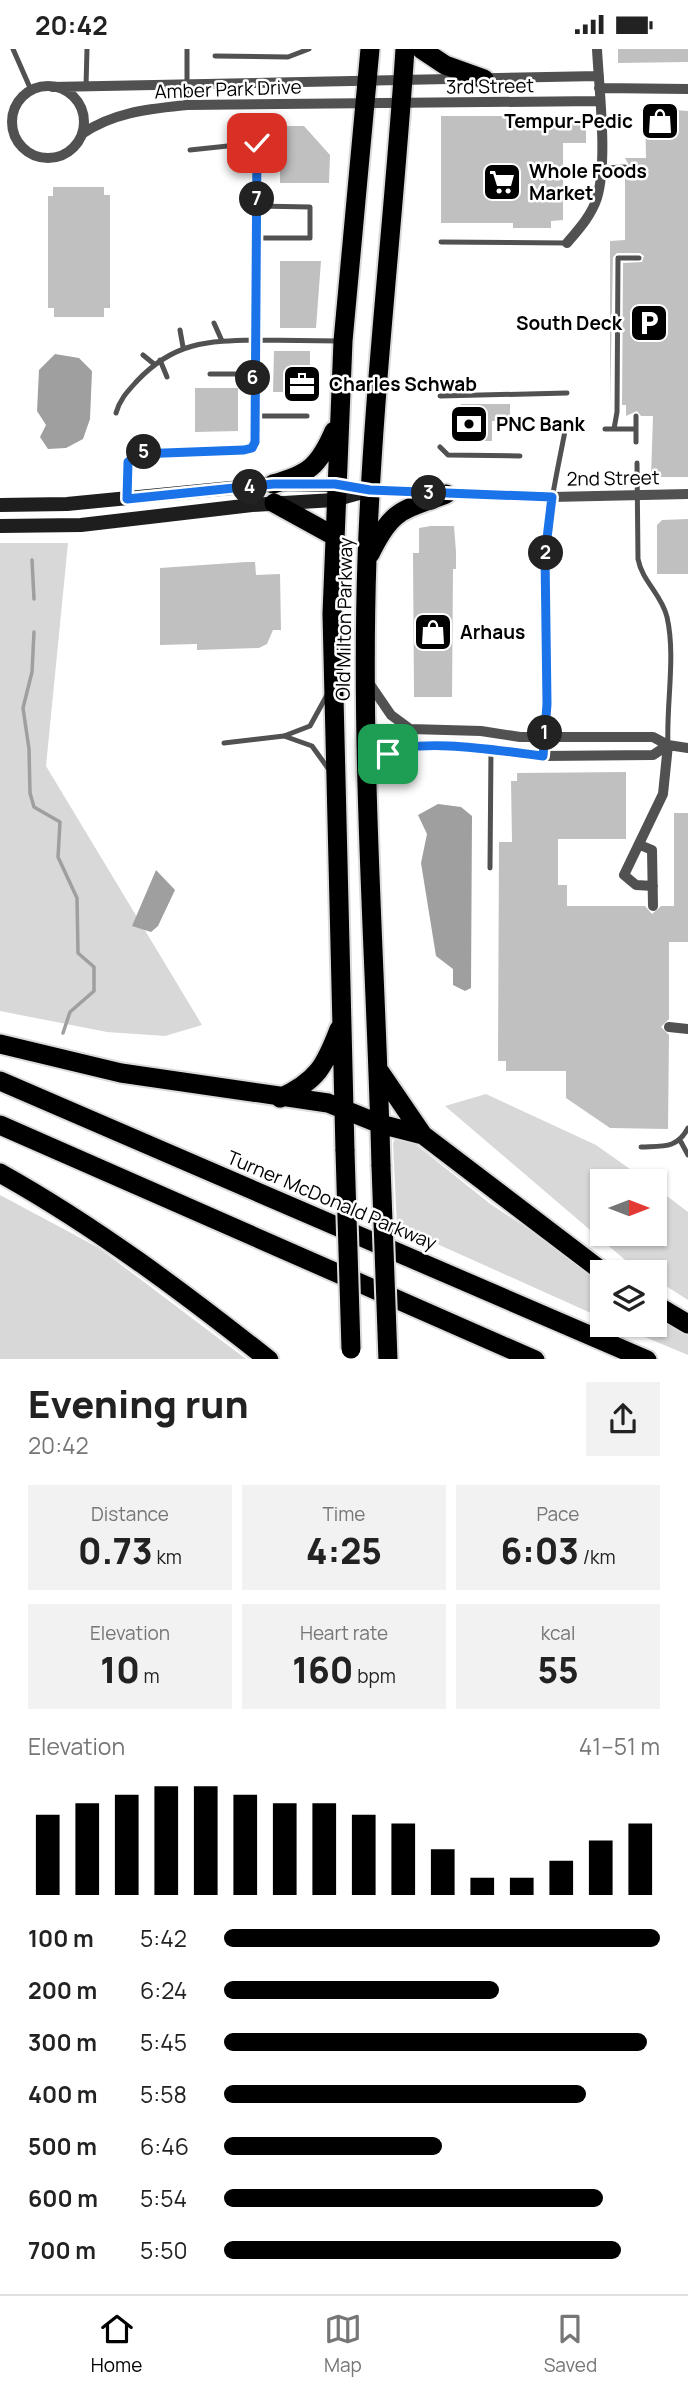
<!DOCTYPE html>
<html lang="en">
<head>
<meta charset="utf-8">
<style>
  body { margin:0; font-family:Manrope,sans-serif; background:#f2f2f2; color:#222; height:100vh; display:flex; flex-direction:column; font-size:26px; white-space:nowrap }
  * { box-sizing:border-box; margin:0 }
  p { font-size:23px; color:#767676 }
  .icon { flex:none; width:38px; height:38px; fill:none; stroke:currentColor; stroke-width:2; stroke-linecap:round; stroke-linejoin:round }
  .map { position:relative; height:1310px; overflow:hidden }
  .panel { display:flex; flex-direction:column; background:#fff; flex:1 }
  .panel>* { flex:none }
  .needle { width:46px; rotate:90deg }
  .buttons { position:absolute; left:590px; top:1120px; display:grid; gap:14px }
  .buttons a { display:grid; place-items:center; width:77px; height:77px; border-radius:0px; background:#fff; box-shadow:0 2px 5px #0004; font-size:35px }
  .pin { position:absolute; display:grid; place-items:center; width:60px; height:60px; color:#fff; margin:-30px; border-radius:14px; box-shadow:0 4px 10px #0006 }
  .km { position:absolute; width:35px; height:35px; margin:-18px; border-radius:50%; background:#222; color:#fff; font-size:19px; line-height:35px; text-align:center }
  .round { display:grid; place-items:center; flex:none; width:74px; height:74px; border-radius:0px; background:#f2f2f2 }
  .head { display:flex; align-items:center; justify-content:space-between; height:119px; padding:0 28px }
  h1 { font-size:38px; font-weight:800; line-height:52px }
  .figures { display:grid; grid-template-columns:repeat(3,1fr); gap:10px; height:119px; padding:7px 28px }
  .figures div { display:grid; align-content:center; border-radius:0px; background:#f2f2f2; text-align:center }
  .figures b { font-size:35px; font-weight:800 }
  .figures small { font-size:19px; font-weight:400 }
  .figures p { font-size:19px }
  .chart { height:196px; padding:14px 28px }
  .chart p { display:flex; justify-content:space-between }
  .chart svg { width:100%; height:126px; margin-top:7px; stroke:#000; stroke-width:6 }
  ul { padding:0 28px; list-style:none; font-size:23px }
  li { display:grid; grid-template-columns:112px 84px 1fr; align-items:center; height:52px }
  li i { height:18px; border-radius:9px; background:#000 }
  .status { display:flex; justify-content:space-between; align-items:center; height:49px; padding:0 35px; background:#fff; direction:ltr }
  .status svg { height:19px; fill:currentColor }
  .menu { display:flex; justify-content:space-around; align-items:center; height:98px; border-top:2px solid #e0e0e0; background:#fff; font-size:19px; color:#767676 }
  .menu a { display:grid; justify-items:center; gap:4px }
  .menu .active { color:#000 }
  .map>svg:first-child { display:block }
</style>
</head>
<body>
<div class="status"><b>20:42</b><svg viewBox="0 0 49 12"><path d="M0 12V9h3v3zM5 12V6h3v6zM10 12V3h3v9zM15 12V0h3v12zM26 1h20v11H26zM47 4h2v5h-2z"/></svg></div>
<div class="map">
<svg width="688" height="1311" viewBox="0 0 688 1311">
  <rect width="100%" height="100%" fill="#fff"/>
  <path fill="#d8d8d8" d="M 0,494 L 68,494 L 46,717 L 202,976 L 165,987 L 107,983 L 0,962 Z
    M 486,1045 L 596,1096 L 647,1132 L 602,1132 L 602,1185 L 654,1185 L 655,1138 L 688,1163 L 688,1251 L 655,1230 L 654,1223 L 643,1223 L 631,1216 L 445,1057 Z
    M 397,1087 L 414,1094 L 489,1154 L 602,1229 L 602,1269 L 397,1177 L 393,1094 Z
    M 0,1146 L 99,1199 L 246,1310 L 0,1310 Z
    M 655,1262 L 688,1281 L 688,1306 L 616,1276 L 654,1276 Z"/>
  <path fill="#9f9f9f" d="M 55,305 L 79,309 L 92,322 L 90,370 L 83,390 L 66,399 L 48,400 L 40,388 L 46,376 L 37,362 L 39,321 Z
    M 438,755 L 461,758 L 472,767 L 471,939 L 465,942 L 453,936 L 453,920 L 436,907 L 421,814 L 427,785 L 418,766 Z
    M 156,821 L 175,841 L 158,877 L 151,883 L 132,877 Z"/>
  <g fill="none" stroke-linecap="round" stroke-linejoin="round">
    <path stroke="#9f9f9f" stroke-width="3.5" d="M 32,511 L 34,550
      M 34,583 L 32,623 L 23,659 L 29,700 L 30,744 L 34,758 L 60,773 L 58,808 L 77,849 L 78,904 L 94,918 L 94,942 L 70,963 L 63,984"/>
  </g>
  <path fill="#c0c0c0" d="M 618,0 L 688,0 L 688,13 L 618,14 Z
    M 645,59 L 688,62 L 688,428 L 651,428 L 653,367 L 641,367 L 637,362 L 626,367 L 626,356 L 622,356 L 623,214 L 642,213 L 644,207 L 640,204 L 617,204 L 613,208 L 610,356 L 610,192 L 625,191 L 625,123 L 630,118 L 625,109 L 646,109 Z
    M 441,67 L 561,67 L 561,74 L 586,74 L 586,94 L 563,94 L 563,171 L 551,172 L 551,179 L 513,179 L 513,174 L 441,174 Z
    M 280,77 L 304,77 L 330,106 L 329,134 L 280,134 Z
    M 53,138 L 104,138 L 104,146 L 110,146 L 110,259 L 104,259 L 104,268 L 54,268 L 54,259 L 48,259 L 48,147 L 53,147 Z
    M 280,212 L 321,212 L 316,279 L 280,279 Z
    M 274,302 L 310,302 L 310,343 L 273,343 Z
    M 195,339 L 238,339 L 238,382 L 195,383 Z
    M 461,355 L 510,355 L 510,372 L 492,372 L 492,392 L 461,392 Z
    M 688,470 L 688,525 L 657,525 L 657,476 L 662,471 Z
    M 431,477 L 454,477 L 456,503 L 456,520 L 453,520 L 452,648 L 414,648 L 413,504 L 419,504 L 419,479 Z
    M 246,513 L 255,513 L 256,526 L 280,525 L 281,581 L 273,581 L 267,595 L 259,599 L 197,601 L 197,595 L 160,596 L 160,519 Z
    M 626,723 L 626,790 L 558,790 L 558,836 L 567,836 L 567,857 L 645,857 L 652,865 L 661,857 L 674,857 L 674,764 L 688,764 L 688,893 L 669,893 L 669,970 L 661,978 L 669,986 L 668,1080 L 610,1079 L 566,1049 L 566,1022 L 506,1022 L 506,1012 L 498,1012 L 499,793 L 512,793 L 511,732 L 517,732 L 517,724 Z"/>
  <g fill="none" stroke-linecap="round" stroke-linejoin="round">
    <defs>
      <path id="highway" d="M 421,0 L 445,16 L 484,30
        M 273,435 C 309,425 319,417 334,382
        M 274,454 L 334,487
        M 370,505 C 392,460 401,462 446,445
        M 0,995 L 121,1024 L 328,1054 L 380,1075 L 423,1086
        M 380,1023 L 423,1086 L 603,1223
        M 0,1032 L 647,1311
        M 280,1049 C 317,1032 325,1017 339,980
        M 0,1076 L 535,1311
        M 345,1102 L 332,565 L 343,292 L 370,0
        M 381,1117 C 376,915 360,713 367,510 C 373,340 394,170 405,0
        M 0,1124 C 95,1177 183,1243 269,1311
        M 654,1255 L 688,1275"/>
    </defs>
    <use href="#highway" stroke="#dbdbdb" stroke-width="23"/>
    <path stroke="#515151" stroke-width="5" d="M 13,0 L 31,41
      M 187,0 L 187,56
      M 215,7 L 288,8 L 309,0
      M 86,37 L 87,0
      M 601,119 L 625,118
      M 257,157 L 310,158 L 310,189 L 257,189
      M 441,193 L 567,194
      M 214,274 L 222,292
      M 180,281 L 183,298
      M 143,306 L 154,315
      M 160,311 L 167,328
      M 210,325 L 253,325
      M 440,347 L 567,344
      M 116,364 C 120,350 127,343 137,332 C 174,293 206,292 258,291 L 257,94 L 190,101
      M 254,367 L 307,367
      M 636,367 L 636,393
      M 605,380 L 636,380
      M 614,380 L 617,363 L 618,209 L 639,209
      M 440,398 L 448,406 L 520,407
      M 637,414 L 638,510 C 642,532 662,546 667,568 C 676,607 666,656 668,696
      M 127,448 L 128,413 L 138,405 L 252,399 L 255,393 L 254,302 L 258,291 L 339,292
      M 284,687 L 312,697 L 330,722
      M 224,694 L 284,687 L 310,677 L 327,646
      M 543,707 C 550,641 543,575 546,509 C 547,466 557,424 565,382
      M 490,819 L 491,701
      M 681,1093 L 688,1106
      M 641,1098 C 663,1097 677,1100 688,1079"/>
    <path stroke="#515151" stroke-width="10" d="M12 73a36 36 0 1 1 72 0a36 36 0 1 1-72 0Z
      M 52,38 L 599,27
      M 599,39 L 688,40
      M 82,85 C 113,63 150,60 187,56 L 599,52
      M 567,194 C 579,180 591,167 597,149 C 608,112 599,40 597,0
      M 370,441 L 552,448 L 688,445
      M 367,631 L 391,666 L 410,680 L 481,682 L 520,688 L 653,688 L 668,696 L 688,699
      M 368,727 L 381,710 L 392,702 L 408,698 L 463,698 L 543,707 L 653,706 L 668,696
      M 640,796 L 652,801 L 653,857
      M 653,837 L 636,836 L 624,826 L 663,745 L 668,696
      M 669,978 L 688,980"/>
    <path stroke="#1e1e1e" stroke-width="14" d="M 0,456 L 67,455 L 273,435 L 344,436
      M 0,477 L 81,476 L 252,456 L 334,451 L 370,441"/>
    <use href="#highway" stroke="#000" stroke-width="19"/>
    <defs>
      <path id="highway-bridge" d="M 345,1102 L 351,1300
        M 381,1117 L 388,1311"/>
    </defs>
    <use href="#highway-bridge" stroke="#dbdbdb" stroke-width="23" stroke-linecap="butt"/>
    <use href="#highway-bridge" stroke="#000" stroke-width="19"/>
  </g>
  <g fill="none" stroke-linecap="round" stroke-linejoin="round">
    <defs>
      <path id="route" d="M 257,94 L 255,393 L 252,399 L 244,401 L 138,405 L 128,413 L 127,450 L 273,435 L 335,435 L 370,441 L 552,448 L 545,506 L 547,655 L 543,707 C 508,703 416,687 388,705"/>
    </defs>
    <use href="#route" stroke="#fff" stroke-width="14"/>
    <use href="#route" stroke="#1a73e8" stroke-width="9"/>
  </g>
  <defs>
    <symbol id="shop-square" viewBox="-11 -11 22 22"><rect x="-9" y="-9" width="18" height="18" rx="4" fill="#000" stroke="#fff"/><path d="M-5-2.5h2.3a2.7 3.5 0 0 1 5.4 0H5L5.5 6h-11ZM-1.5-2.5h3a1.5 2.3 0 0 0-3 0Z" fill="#fff"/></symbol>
    <symbol id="supermarket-square" viewBox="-11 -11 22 22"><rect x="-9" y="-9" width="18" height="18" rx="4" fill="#000" stroke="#fff"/><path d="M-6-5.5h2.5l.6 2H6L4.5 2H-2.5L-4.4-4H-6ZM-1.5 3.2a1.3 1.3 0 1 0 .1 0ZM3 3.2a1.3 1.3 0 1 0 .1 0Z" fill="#fff"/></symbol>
    <symbol id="parking-square" viewBox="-11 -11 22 22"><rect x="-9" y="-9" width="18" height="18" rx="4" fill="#000" stroke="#fff"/><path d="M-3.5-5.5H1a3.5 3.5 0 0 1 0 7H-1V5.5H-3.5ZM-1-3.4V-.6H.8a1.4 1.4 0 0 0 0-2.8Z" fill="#fff"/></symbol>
    <symbol id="office-square" viewBox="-11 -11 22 22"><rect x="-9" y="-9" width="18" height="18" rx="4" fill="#000" stroke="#fff"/><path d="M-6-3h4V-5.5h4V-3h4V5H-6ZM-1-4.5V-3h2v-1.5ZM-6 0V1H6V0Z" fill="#fff"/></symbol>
    <symbol id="bank-square" viewBox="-11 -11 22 22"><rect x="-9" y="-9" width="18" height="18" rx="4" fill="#000" stroke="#fff"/><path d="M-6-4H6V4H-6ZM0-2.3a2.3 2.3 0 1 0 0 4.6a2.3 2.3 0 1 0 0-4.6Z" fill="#fff"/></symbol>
  </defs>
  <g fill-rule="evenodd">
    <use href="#shop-square" x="638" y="50" width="44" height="44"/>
    <use href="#supermarket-square" x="480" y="111" width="44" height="44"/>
    <use href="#parking-square" x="627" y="252" width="44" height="44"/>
    <use href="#office-square" x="280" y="313" width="44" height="44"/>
    <use href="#bank-square" x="447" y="353" width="44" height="44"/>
    <use href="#shop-square" x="411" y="561" width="44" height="44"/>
  </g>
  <g text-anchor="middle" stroke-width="5" stroke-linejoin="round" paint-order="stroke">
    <g font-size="19" fill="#000" stroke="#fff">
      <text transform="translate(490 37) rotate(-1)" y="7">3rd Street</text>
      <text transform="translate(228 40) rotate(-2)" y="7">Amber Park Drive</text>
      <text transform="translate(613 429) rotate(-1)" y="7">2nd Street</text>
      <text transform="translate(344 570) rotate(-89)" y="7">Old Milton Parkway</text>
      <text transform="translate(332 1151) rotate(23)" y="7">Turner McDonald Parkway</text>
    </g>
    <g font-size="19" font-weight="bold" fill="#000" stroke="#fff" text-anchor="start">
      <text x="633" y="79" text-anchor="end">Tempur-Pedic</text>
      <text x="529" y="129">Whole Foods<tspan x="529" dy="22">Market</tspan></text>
      <text x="622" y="281" text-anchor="end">South Deck</text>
      <text x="329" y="342">Charles Schwab</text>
      <text x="496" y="382">PNC Bank</text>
      <text x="460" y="590">Arhaus</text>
    </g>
  </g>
</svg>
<div class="buttons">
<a><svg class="needle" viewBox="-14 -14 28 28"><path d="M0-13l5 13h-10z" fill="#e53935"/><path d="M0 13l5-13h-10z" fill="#767676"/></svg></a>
<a><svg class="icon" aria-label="layers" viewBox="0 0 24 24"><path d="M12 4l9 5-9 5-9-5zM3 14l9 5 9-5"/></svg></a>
</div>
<div class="pin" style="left:388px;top:705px;background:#1e9e55"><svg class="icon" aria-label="arrive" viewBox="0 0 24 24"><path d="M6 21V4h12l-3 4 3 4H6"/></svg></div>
<div class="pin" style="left:257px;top:94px;background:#d93025"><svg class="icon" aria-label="check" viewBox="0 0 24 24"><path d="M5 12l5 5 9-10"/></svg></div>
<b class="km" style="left:545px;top:684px">1</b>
<b class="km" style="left:546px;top:504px">2</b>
<b class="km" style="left:429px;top:444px">3</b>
<b class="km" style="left:250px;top:438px">4</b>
<b class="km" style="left:144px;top:403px">5</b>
<b class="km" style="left:253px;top:329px">6</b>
<b class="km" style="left:257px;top:150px">7</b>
</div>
<section class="panel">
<div class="head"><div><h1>Evening run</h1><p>20:42</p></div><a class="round"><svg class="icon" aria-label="share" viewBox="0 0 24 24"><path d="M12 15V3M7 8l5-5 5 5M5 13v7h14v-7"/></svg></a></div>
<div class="figures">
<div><p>Distance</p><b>0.73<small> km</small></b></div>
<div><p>Time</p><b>4:25</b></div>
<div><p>Pace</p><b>6:03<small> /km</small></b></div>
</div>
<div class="figures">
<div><p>Elevation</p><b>10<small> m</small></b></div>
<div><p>Heart rate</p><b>160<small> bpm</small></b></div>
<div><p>kcal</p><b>55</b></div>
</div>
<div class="chart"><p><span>Elevation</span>41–51 m</p>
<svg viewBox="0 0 160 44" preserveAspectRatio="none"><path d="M5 44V16M15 44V12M25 44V9M35 44V6M45 44V6M55 44V9M65 44V12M75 44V12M85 44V16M95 44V19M105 44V28M115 44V38M125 44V38M135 44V32M145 44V25M155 44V19"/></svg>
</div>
<ul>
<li><b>100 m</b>5:42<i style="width:100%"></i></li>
<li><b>200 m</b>6:24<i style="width:63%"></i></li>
<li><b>300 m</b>5:45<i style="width:97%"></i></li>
<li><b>400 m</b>5:58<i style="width:83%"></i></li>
<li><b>500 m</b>6:46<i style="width:50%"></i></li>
<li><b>600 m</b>5:54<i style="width:87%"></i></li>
<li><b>700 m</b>5:50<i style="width:91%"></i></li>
</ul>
</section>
<nav class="menu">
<a class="active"><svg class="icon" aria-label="home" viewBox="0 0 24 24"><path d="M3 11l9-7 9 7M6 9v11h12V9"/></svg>Home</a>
<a><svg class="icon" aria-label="map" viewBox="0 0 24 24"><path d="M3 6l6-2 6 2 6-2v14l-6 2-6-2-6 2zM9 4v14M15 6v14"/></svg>Map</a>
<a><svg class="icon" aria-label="saved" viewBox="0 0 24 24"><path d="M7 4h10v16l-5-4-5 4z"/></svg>Saved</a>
</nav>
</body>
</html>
